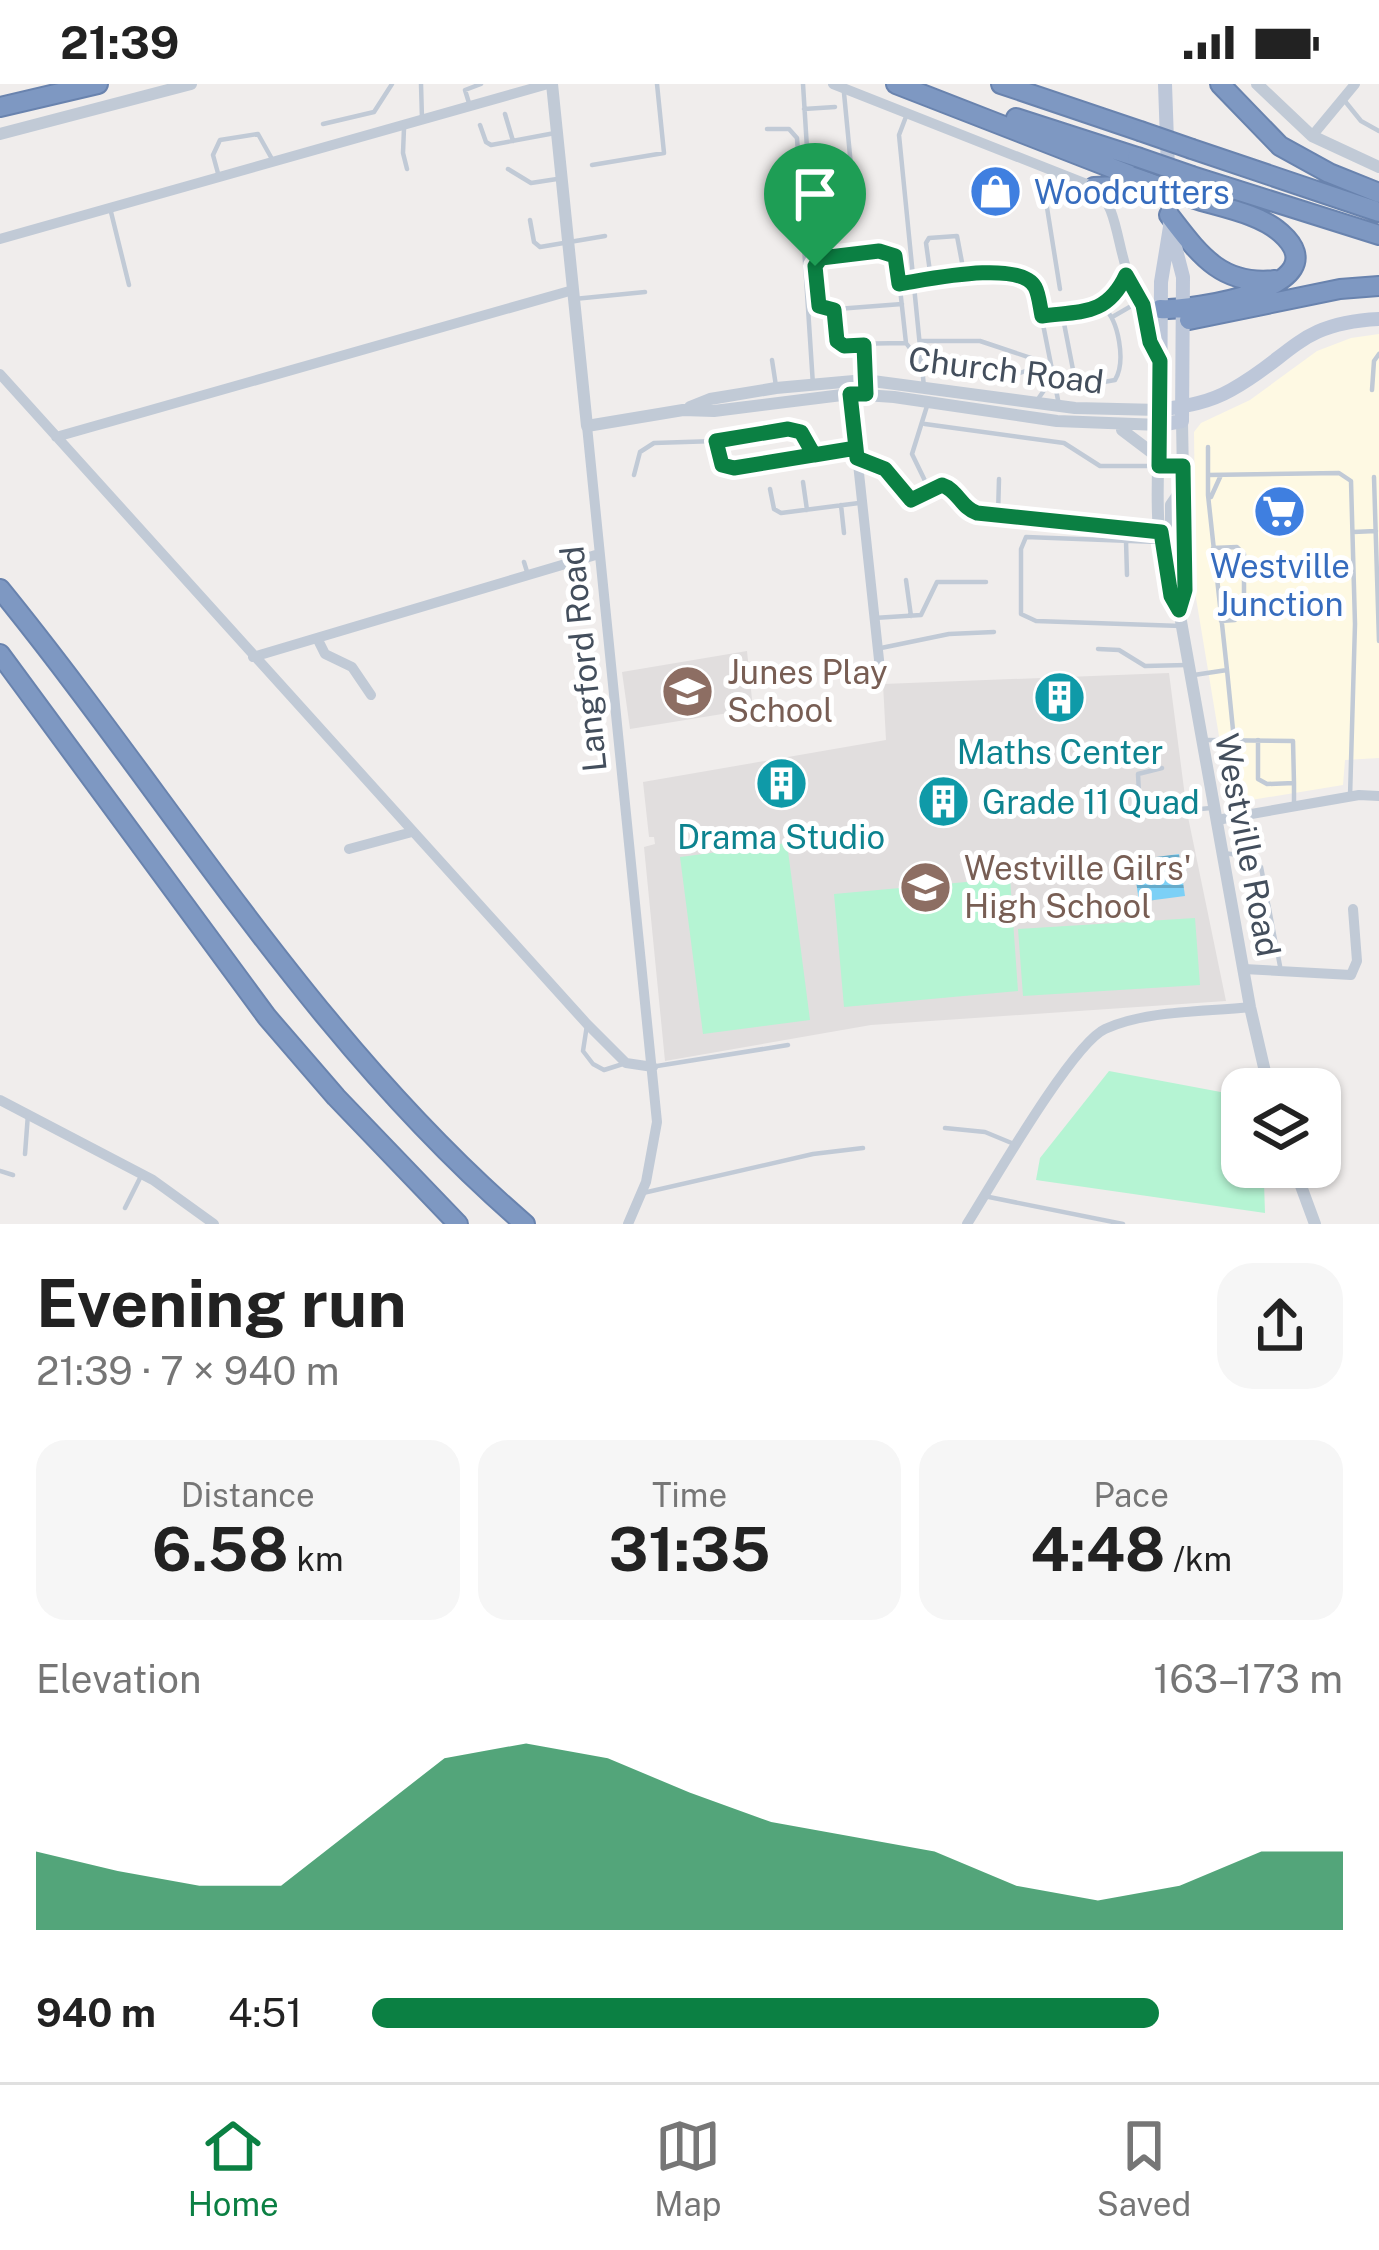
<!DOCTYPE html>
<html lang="en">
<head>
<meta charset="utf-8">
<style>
  body { margin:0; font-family:"Public Sans",sans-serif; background:#f6f6f6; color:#222; height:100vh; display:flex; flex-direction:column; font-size:45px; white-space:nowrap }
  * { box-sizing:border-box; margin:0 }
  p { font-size:39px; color:#767676 }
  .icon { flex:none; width:66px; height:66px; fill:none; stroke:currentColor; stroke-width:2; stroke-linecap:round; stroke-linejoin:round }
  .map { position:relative; height:1140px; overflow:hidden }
  .details { display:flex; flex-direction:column; background:#fff; flex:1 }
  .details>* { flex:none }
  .tools { position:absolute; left:1221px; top:984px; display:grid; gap:24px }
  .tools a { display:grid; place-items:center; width:120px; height:120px; border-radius:24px; background:#fff; box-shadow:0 3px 9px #0004; font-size:60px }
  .pin { position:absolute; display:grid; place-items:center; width:102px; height:102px; color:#fff; margin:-123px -51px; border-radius:50% 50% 50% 0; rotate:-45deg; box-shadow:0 0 12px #0007 }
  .pin .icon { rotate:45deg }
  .round { display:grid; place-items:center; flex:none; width:126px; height:126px; border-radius:36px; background:#f6f6f6 }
  .summary { display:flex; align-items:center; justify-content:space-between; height:204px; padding:0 36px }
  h1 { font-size:66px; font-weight:700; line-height:90px }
  .figures { display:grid; grid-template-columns:repeat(3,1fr); gap:18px; height:204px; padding:12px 36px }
  .figures div { display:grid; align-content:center; border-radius:30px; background:#f6f6f6; text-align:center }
  .figures b { font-size:60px; font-weight:700 }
  .figures small { font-size:33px; font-weight:400 }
  .figures p { font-size:33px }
  .chart { height:336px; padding:24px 36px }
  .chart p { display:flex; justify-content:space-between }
  .chart svg { width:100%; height:216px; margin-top:12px; fill:#0b8043; opacity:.7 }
  ul { padding:0 36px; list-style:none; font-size:39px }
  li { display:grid; grid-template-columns:192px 144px 1fr; align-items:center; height:90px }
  li i { height:30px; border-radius:15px; background:#0b8043 }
  .status { display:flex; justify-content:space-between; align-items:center; height:84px; padding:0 60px; background:#fff; direction:ltr }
  .status svg { height:33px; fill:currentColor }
  .tabs { display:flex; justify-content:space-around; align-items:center; height:168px; border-top:3px solid #e0e0e0; background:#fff; font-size:33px; color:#767676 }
  .tabs a { display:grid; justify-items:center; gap:6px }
  .tabs .on { color:#0b8043 }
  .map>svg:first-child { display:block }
</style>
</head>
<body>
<div class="status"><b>21:39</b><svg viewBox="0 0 49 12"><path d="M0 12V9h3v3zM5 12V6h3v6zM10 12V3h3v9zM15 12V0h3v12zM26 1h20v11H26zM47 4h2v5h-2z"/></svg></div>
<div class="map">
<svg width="1379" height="1140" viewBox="0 0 1379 1140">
  <defs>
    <pattern id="water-rules" width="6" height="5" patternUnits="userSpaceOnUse" patternTransform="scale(3)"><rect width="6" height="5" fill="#7cd0f6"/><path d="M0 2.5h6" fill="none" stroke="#67abca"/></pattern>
  </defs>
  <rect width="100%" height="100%" fill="#f0edec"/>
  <path fill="#fef9e3" d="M 1379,250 L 1379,674 L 1345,676 L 1343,701 L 1239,718 L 1231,713 L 1228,706 L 1196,514 L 1194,348 L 1201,339 L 1250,316 L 1317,267 L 1351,254 Z"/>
  <path fill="#e1dede" d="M 747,567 L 753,625 L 630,645 L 622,588 Z
    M 1169,589 L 1187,728 L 1226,917 L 871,941 L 665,977 L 644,763 L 655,760 L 654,753 L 649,753 L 643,698 L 886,656 L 883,600 Z"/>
  <path fill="#b5f4d3" d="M 787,759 L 810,936 L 703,950 L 680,773 Z
    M 1010,794 L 1018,907 L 844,923 L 834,810 Z
    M 1195,834 L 1200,901 L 1023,912 L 1018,845 Z
    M 1109,987 L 1226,1009 L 1242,1045 L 1242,1083 L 1258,1083 L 1264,1098 L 1265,1129 L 1036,1096 L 1040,1074 Z"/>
  <path fill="url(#water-rules)" d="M 1179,770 L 1185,812 L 1139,818 L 1133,776 Z"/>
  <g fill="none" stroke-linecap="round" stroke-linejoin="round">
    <defs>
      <path id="motorway" d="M 896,0 L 1158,102
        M 1001,0 L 1140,47
        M 1220,0 L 1280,62 L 1329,89 L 1379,109
        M 0,23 L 98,0
        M 1016,34 L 1137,73
        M 1192,65 L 1379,128
        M 1192,92 L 1379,151
        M 1094,103 L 1141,101
        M 1169,131 C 1199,170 1221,202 1275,196
        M 1160,225 C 1190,227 1343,204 1281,149 C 1259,129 1219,123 1192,114
        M 1189,236 L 1340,205 L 1379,202
        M 0,505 C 173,718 314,959 525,1140
        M 0,570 L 267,933 L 336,1013 L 458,1140"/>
    </defs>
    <use href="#motorway" stroke="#6983ae" stroke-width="22"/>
    <path stroke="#c1cad6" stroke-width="4.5" d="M 421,0 L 422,35
      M 803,0 L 810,113 L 817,120 L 854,113 L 844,9
      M 1344,16 L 1361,37 L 1379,47
      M 469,19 L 465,6 L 481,0
      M 804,25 L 835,23
      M 505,30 L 513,57
      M 907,30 L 899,51 L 924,303
      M 323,40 L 374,28 L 392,0
      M 480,41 L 486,58 L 491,61 L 555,49
      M 404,44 L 403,69 L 407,85
      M 767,45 L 789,45 L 797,54 L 813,301
      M 592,81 L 664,69 L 657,0
      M 508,85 L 531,99 L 557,95
      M 1058,89 L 1045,111 L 1060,205
      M 219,93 L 213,71 L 220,56 L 258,50 L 272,75
      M 110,124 L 129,201
      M 530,136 L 534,158 L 540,163 L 605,152
      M 931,195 L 926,159 L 929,154 L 957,152 L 964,189
      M 900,200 L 973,189 L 1029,196 L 1036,205 L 1058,316
      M 574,215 L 645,208
      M 902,220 L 824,226 L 818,219 L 816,177 L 879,167 L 895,172 L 897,177 L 906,259 L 922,280 L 1020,289 L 1028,286 L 1031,276
      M 1103,223 L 1115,213 L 1124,194
      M 834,226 L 841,260 L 906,259
      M 1043,232 L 1103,223 C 1119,236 1126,278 1115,296 L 1087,301 L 1075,296 L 1062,229
      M 1114,232 L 1140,217
      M 921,257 L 980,257 L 1049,280
      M 864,262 L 865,310
      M 772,276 L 776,302
      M 1372,306 L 1374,277 L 1379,270
      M 1038,315 L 1052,295
      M 927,322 L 912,370 L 929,405
      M 925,340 L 1064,359 L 1100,382 L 1179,382
      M 716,357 L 720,378 L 728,384 L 856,364
      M 857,374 C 894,384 888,404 915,417 C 921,413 925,407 932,403 C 950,394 963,423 978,429 L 1158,447
      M 634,391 L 640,368 L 654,359 L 716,357 L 795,345 L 805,353 L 815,371
      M 1208,391 L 1339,389 L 1351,397 L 1355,540 L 1350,713
      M 1374,393 L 1379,557
      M 803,398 L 807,426
      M 770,405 L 774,425 L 781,429 L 859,419
      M 1211,413 L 1221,391
      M 841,421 L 844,449
      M 998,431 L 999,395
      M 1353,448 L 1376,447
      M 1126,457 L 1127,491
      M 1157,458 L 1026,453 L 1021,465 L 1021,530 L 1036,537 L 1181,542
      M 1213,464 L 1237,463 L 1244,470 L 1244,527 L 1235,536 L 1221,537
      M 524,478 L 528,491
      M 906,496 L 911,532
      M 874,534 L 921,531 L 937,498 L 986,498
      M 881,564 L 949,550 L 994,548
      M 1098,565 L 1119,566 L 1145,582 L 1187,581
      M 1227,586 L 1234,656
      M 1194,591 L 1227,586 L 1208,411 L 1208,363
      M 1206,656 L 1293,657 L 1294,699
      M 1258,656 L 1258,695 L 1267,700 L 1294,699 L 1294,719
      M 1139,709 L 1138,690 L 1162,684
      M 1169,728 L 1211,724
      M 1223,769 L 1247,772 L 1261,783 L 1280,882
      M 587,941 L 583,967 L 593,980 L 604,986 L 626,979
      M 657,982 L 788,961
      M 945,1044 L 985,1048 L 1014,1060
      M 25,1070 L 28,1030
      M 0,1087 L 13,1091
      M 643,1109 L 813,1070 L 863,1064
      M 984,1112 L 1123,1140
      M 125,1124 L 142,1090"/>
    <path stroke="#c1cad6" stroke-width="10" d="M 833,0 L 1094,103 C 1125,126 1113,187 1148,226
      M 1312,52 L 1355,0
      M 0,155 L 548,0
      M 0,290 L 587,940 L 626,979 L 653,983
      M 850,305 L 880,585
      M 587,342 L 657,1038 L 646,1098 L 628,1140
      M 56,353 L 573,206
      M 317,554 L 325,570 L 352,583 L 371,611
      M 253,573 L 599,470
      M 1217,736 L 1359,711 L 1379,712
      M 349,765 L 412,748
      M 1244,885 L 1351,891 L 1357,877 L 1353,825
      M 0,1016 L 153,1096 L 214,1140
      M 967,1140 C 991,1102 1072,960 1105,945 C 1147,926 1205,928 1250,923"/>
    <path stroke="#c1cad6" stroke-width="12" d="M 552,0 L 587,342 L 683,326 L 714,327 L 850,310 L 894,313 L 1057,337 L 1160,341 C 1157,393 1152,481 1179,526 L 1250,923 L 1269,1005
      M 1257,0 L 1312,52 L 1379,83
      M 0,50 L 191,0
      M 690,323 L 710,315 L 776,304 L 865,296 L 1075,324 L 1160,326
      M 1122,346 L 1159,374
      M 1161,448 L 1171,445 L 1171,421 L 1182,405
      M 1179,526 L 1185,506 L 1182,337
      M 1294,1083 L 1315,1140"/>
    <path stroke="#bdc7d9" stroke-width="14" d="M 1165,0 L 1170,143 L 1183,193 L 1182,337
      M 1170,143 L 1161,198 L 1160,341 L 1182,337
      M 1143,221 L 1156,273
      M 1160,326 C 1186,322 1208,319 1231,306 C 1293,272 1297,239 1379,235"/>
    <use href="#motorway" stroke="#7e98c2" stroke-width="18"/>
    <defs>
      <path id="motorway-bridge" d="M 1140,47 L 1192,65
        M 1137,73 L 1192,92
        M 1158,102 L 1192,114"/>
    </defs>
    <use href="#motorway-bridge" stroke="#6983ae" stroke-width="22" stroke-linecap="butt"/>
    <use href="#motorway-bridge" stroke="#7e98c2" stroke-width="18"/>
  </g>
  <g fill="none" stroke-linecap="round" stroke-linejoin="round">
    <defs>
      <path id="route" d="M 815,182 L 819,222 L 834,226 L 837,257 L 844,262 L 864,261 L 866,310 L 850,310 L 856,364 L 814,371 L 801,348 L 788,345 L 716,357 L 722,381 L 734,384 L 856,364 L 857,374 L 885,385 L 911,416 L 942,401 C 958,406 961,424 977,429 L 1161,448 L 1171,512 L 1179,526 L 1185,506 L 1183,382 L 1159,382 L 1160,277 L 1150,258 L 1143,221 L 1126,191 C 1107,232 1081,227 1042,232 C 1040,223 1039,210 1035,203 C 1019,175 926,196 899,200 L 895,172 L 879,167 L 821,174 L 815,182"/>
    </defs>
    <use href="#route" stroke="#fff" stroke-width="24"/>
    <use href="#route" stroke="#0b8043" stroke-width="15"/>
  </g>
  <defs>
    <symbol id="shop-disc" viewBox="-11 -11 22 22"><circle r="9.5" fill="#3f7fe0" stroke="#fff"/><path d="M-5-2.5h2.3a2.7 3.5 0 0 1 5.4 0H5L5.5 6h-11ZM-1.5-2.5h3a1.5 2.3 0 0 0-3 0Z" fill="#fff"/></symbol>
    <symbol id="supermarket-disc" viewBox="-11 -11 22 22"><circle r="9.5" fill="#3f7fe0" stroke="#fff"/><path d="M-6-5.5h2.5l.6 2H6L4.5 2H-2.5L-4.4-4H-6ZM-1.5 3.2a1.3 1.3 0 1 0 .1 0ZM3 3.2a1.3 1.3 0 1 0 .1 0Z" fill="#fff"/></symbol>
    <symbol id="school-disc" viewBox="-11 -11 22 22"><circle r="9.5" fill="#8d6e63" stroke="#fff"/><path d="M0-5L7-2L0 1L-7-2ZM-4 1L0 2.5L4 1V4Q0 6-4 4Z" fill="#fff"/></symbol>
    <symbol id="building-disc" viewBox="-11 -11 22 22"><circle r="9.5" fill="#0f9aa8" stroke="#fff"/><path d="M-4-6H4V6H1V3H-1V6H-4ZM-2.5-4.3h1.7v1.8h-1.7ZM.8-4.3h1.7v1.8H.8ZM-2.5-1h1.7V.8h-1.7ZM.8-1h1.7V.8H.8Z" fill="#fff"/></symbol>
  </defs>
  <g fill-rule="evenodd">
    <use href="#shop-disc" x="966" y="78" width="59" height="59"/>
    <use href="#supermarket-disc" x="1250" y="398" width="59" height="59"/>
    <use href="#school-disc" x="658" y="578" width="59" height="59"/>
    <use href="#building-disc" x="1030" y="584" width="59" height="59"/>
    <use href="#building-disc" x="752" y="670" width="59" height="59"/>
    <use href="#building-disc" x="914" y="688" width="59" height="59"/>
    <use href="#school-disc" x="896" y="774" width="59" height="59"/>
  </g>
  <g text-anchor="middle" stroke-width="10" stroke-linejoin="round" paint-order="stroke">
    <g font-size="33" fill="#366cbe" stroke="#fff" text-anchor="start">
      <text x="1034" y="120">Woodcutters</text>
      <text x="1280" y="494" text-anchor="middle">Westville<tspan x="1280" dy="38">Junction</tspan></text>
    </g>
    <g font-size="33" fill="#434e5c" stroke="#fff">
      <text transform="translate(1006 286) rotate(7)" y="12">Church Road</text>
      <text transform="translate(583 575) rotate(-96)" y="12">Langford Road</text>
      <text transform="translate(1248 761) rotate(79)" y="12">Westville Road</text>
    </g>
    <g font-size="33" fill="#785e54" stroke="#fff" text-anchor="start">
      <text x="727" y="600">Junes Play<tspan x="727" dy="38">School</tspan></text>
      <text x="964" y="796">Westville Gilrs'<tspan x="964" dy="38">High School</tspan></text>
    </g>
    <g font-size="33" fill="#0d838f" stroke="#fff">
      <text x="1060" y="680">Maths Center</text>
      <text x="982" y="730" text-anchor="start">Grade 11 Quad</text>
      <text x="781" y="765">Drama Studio</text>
    </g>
  </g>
</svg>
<div class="tools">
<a><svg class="icon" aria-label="layers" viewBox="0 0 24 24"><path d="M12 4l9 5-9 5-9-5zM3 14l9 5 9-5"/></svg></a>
</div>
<div class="pin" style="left:815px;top:182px;background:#1e9e55"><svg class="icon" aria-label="arrive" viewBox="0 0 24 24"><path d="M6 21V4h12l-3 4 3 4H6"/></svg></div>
</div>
<section class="details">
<div class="summary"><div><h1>Evening run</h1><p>21:39 · 7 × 940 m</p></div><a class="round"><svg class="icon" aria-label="share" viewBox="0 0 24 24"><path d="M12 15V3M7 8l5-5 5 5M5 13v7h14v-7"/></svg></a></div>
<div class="figures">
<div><p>Distance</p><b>6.58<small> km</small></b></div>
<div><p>Time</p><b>31:35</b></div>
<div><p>Pace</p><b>4:48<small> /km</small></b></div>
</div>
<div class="chart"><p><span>Elevation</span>163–173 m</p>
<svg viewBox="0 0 160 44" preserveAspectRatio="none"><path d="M0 44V28L10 32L20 35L30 35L40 22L50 9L60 6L70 9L80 16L90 22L100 25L110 28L120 35L130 38L140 35L150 28L160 28V44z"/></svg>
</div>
<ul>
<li><b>940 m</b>4:51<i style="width:81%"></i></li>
</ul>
</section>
<nav class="tabs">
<a class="on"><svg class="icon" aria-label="home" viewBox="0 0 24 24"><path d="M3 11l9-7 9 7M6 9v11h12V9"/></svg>Home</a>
<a><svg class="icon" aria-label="map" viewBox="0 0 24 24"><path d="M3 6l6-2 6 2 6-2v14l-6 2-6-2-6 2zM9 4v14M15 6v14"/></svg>Map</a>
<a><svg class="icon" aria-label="saved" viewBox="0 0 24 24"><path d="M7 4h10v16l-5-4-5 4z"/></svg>Saved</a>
</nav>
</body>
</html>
